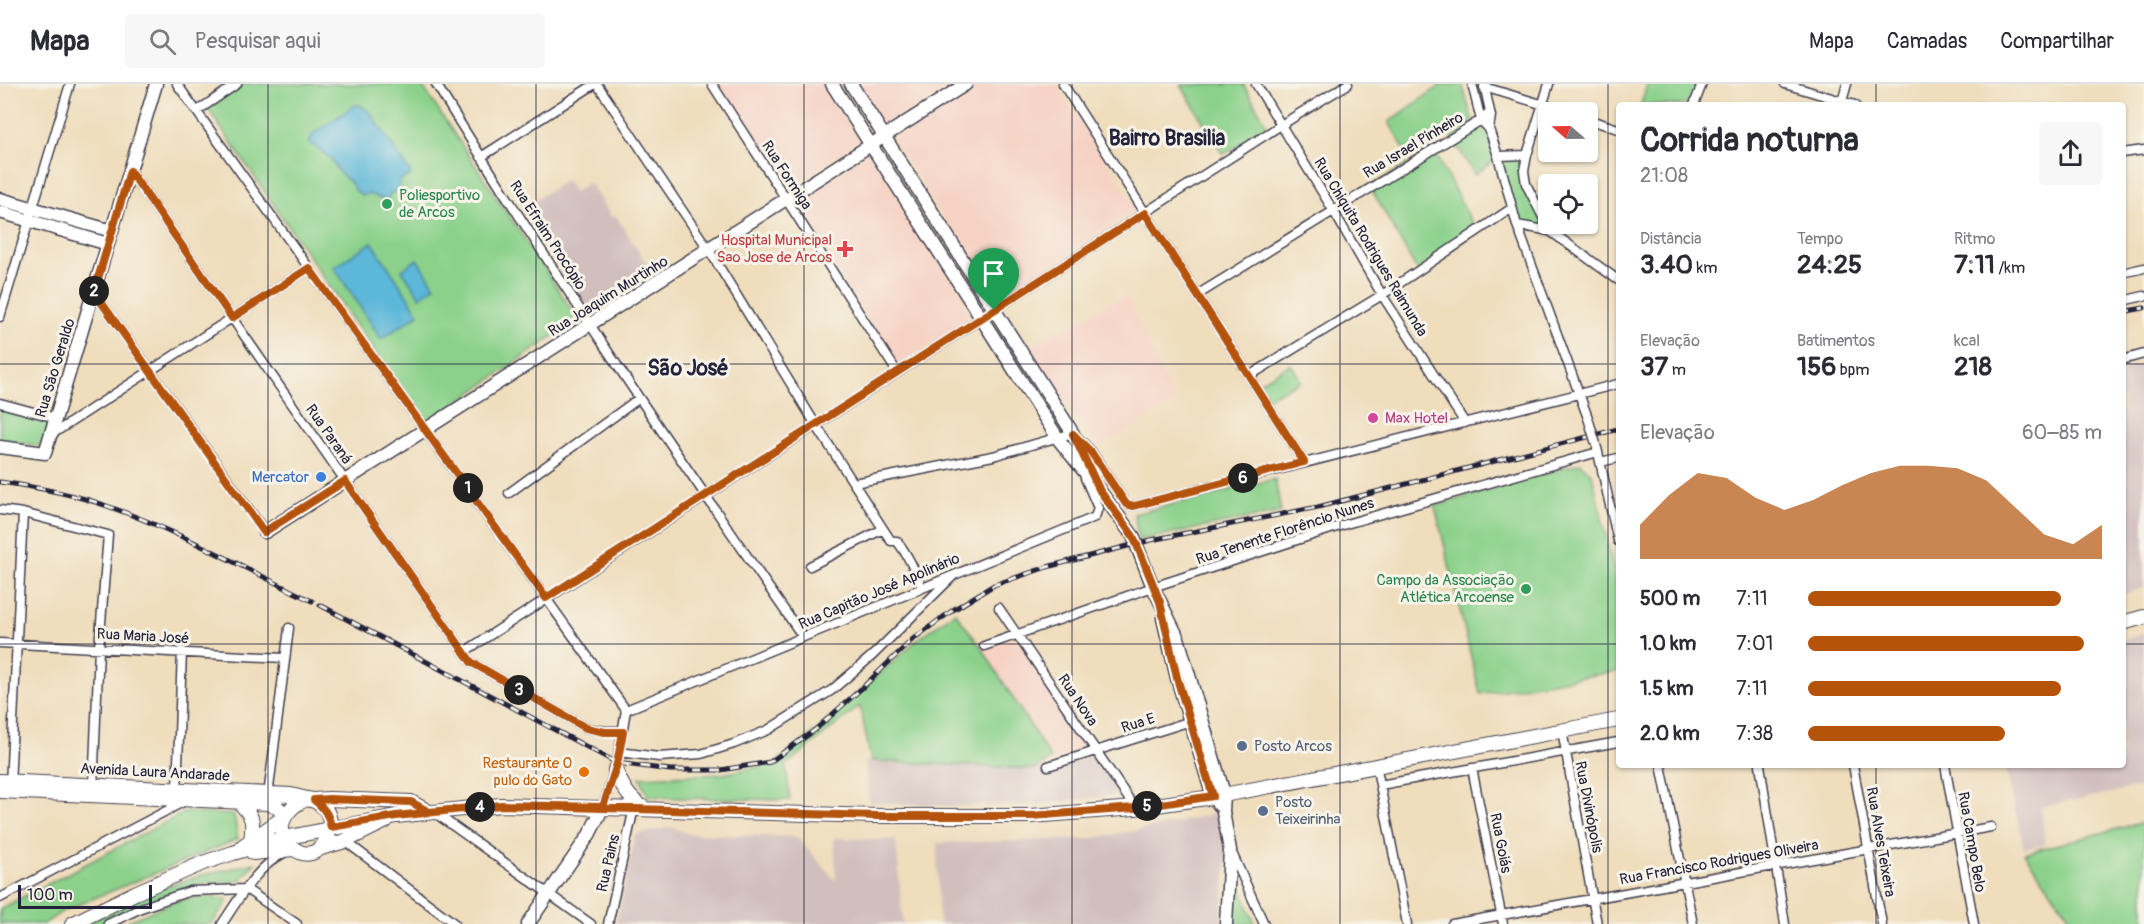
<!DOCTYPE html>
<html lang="pt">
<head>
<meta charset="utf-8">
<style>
  body { margin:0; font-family:Pangolin,sans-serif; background:#f7f7f7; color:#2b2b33; height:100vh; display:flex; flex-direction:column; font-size:22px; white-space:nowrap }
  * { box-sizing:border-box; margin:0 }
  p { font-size:20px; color:#7c7c81 }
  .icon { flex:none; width:33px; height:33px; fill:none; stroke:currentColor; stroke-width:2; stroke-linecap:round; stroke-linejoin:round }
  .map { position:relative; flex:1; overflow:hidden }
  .side { position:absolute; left:1616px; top:18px; width:510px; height:666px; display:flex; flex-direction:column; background:#fff; border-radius:6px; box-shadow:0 2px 4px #0004 }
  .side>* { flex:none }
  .needle { width:39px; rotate:290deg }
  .fabs { position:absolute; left:1538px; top:18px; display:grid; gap:12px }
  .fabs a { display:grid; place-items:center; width:60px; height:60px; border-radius:6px; background:#fff; box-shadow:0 2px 4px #0004; font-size:30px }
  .scale { position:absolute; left:18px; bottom:15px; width:134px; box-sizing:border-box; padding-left:6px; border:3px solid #22223b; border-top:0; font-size:16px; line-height:21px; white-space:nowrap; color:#22223b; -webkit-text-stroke:4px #f7f3e8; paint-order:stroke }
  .pin { position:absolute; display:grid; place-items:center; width:51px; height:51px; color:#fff; margin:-62px -26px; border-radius:50% 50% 50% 0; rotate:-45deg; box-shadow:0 0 6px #0007 }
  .pin .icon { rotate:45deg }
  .km { position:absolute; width:30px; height:30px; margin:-15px; border-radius:50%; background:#222; color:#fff; font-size:16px; line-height:30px; text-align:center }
  .round { display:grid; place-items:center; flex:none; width:63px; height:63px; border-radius:6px; background:#f7f7f7 }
  .head { display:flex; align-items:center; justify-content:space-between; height:102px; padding:0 24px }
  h1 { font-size:33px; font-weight:700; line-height:45px }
  .metrics { display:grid; grid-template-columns:repeat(3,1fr); gap:9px; height:102px; padding:6px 24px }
  .metrics div { display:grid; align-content:center }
  .metrics b { font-size:26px; font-weight:700 }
  .metrics small { font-size:16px; font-weight:400 }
  .metrics p { font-size:16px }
  .chart { height:168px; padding:12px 24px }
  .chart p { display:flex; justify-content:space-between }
  .chart svg { width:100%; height:108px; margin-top:6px; fill:#b45309; opacity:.7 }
  ul { padding:0 24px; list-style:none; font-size:20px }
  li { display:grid; grid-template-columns:96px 72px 1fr; align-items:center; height:45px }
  li i { height:15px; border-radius:8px; background:#b45309 }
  header { display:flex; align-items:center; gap:36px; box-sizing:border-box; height:84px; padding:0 30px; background:#fff; border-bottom:2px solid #e1e1e2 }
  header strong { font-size:28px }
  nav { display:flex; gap:33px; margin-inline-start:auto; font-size:21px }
  .search { width:420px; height:54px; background:#f7f7f7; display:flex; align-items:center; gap:15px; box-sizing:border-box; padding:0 21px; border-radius:6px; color:#7c7c81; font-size:22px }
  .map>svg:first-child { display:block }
</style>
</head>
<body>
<header>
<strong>Mapa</strong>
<div class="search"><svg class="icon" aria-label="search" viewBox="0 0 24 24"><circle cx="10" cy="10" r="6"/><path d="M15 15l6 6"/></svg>Pesquisar aqui</div>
<nav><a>Mapa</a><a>Camadas</a><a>Compartilhar</a></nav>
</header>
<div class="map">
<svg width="2144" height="840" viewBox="0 0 2144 840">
  <rect width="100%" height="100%" fill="#f7f3e8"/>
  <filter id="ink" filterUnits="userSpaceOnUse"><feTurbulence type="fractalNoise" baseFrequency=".0167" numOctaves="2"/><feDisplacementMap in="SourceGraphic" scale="12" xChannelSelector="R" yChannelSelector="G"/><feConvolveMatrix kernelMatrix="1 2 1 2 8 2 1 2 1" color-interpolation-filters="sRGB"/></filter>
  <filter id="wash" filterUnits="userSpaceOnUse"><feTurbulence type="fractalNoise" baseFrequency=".008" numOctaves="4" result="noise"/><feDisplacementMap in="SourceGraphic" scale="24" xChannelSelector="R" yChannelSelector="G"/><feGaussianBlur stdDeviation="1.35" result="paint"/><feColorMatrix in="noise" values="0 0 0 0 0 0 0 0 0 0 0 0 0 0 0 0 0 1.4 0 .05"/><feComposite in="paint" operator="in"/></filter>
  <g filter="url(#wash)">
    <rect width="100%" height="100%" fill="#efddbc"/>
    <path fill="#f6d2c4" d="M 717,0 L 825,0 L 862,57 L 785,105 Z
      M 855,0 L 954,0 L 883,45 Z
      M 975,0 L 1056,0 L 1137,124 L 997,216 L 892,55 Z
      M 868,68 L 976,232 L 898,281 L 792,118 Z
      M 1126,210 L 1175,318 L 1098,364 L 1027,264 Z
      M 1016,552 L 1090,665 L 1050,677 L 1051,675 L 983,566 Z"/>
    <path fill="#d1bfbe" d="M 566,96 L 574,108 L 589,98 L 612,134 L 616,132 L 653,190 L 588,232 L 520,125 Z
      M 2144,279 L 2144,503 L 2123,511 L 2123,284 Z
      M 2144,550 L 2144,702 L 2041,723 L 2045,761 L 2024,764 L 2005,681 L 2122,681 L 2123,556 Z
      M 1094,670 L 1122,710 L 1035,721 L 946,722 L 869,718 L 865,678 L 1035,685 L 1045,679 L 1050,687 Z
      M 1220,728 L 1227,772 L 1221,840 L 939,840 L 937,759 L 1088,755 L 1173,740 Z
      M 670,743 L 689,750 L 797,753 L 836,797 L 834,754 L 896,756 L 903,840 L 616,840 L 635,751 Z"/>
    <path fill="#8bd18b" stroke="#567a63" stroke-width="1.5" d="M 244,0 L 421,0 L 578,235 L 425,341 L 208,25 Z
      M 1243,0 L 1268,43 L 1223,71 L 1181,1 Z
      M 1439,0 L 1462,0 L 1473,37 L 1409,74 L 1389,38 L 1440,2 Z
      M 1647,0 L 1698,0 L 1690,21 L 1641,21 Z
      M 1481,36 L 1498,72 L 1527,71 L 1524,89 L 1550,147 L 1517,141 L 1498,73 L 1475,91 L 1452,54 Z
      M 1433,65 L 1477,148 L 1418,188 L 1370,103 Z
      M 1291,280 L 1301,297 L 1267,314 L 1258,299 Z
      M 0,321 L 51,335 L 41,362 L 0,356 Z
      M 1580,379 L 1592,390 L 1618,506 L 1618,587 L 1480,610 L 1435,422 Z
      M 1275,395 L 1281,428 L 1139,456 L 1134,430 Z
      M 955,528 L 983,566 L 1051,675 L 1035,685 L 871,677 L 860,622 L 786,681 L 790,716 L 674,714 L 648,712 L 640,693 L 722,690 L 773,680 L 816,647 L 917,556 Z
      M 185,728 L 234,731 L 238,755 L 63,827 L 44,840 L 0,840 L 0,825 Z
      M 2144,738 L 2144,840 L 2075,840 L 2024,769 Z
      M 255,779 L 240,797 L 204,799 L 164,811 L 99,840 L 83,840 L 162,804 L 203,791 Z
      M 1233,786 L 1255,840 L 1231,840 Z
      M 197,813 L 213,813 L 228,816 L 212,840 L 121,840 L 176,817 Z"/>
    <path fill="#5bb7d9" stroke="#3e6c8a" stroke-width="1.5" d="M 359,21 L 370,28 L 410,88 L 410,91 L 400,96 L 399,105 L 390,110 L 386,117 L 370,110 L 361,111 L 354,105 L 351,99 L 339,88 L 331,75 L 321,67 L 309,59 L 313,50 L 354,22 Z
      M 372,158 L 419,230 L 381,255 L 334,183 Z
      M 417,175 L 435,202 L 420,213 L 402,186 Z"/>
  </g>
  <g filter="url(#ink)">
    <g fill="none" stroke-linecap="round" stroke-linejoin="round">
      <defs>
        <path id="street" d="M 177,0 L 626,626 L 617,679 L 603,723
          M 436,0 C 552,189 677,371 803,553
          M 597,0 L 709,166 L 816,341 L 891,457 L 897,457 C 908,471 915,487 922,503
          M 712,0 L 897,288
          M 1063,0 L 1304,378
          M 1256,0 L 1333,126 L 1382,211 L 1465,339
          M 1472,0 L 1481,36 L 1489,45 L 1498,72 L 1517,141 L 1588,334
          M 1484,0 L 1491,32 L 1489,45
          M 1785,0 L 1855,21
          M 1484,3 L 1568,28
          M 1694,21 L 1702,0
          M 1841,21 L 1847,0
          M 197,27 L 237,0
          M 1587,35 L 1618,45
          M 2122,69 L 2144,66
          M 1527,71 L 1524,87 L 1526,100 L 1550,147 L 1618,196
          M 1498,72 L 1527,71 L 1549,0
          M 481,73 L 595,0
          M 130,87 L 471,578 L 586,644 L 605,647 L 623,647
          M 1517,141 L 1550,147
          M 2122,189 L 2144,184
          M 94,208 L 265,448
          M 1197,211 L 1481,36 L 1489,28
          M 2122,217 L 2144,212
          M 0,233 L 70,0
          M 2122,276 L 2144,270
          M 1249,292 L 1382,211 L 1512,124
          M 0,319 L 56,334
          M 51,351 L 309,184
          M 1597,364 L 1618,457
          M 1600,378 L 1618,374
          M 854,399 L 993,372 L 1073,349 L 1091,367 L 1126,420 L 1134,422 L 1618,300
          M 509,409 L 638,315
          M 0,426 L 23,429 L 108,451 L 99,564 L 93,705
          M 810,482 L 883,445
          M 999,524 L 1135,724
          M 0,559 L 284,574
          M 984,562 L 1153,503 L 1346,440 L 1598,368
          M 464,568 L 1281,41 L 1348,0
          M 626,626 L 1095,433 L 1098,424 L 1085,394
          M 1562,646 L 1597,840
          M 619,668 L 659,673 L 701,670 L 734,660 L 768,646 L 832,606 L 873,571 L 953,492
          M 1376,680 L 1407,840
          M 1661,681 L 1693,840
          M 1760,681 L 1785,840
          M 1853,681 L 1882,840
          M 1945,681 L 1974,840
          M 1048,682 L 1194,636
          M 1472,684 L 1503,840
          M 10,701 L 23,429
          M 1380,701 L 1618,658
          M 177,708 L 182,567
          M 268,712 L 289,544
          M 435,729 L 591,840
          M 345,757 L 455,840
          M 1232,769 L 1264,840
          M 0,814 L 187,716
          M 108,840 L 141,824 L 190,807 L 246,805 L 297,840
          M 222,840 C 239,815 256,783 284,769
          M 608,840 L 634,724
          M 1452,840 L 1991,743"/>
        <path id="secondary" d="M 832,0 L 1059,356 L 1100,407 L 1133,452 L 1153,503 L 1178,554 L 1224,710 L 1223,728 L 1230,766 L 1226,840
          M 851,0 L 1072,348 L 1093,392
          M 0,115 L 112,147
          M 0,128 L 108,160
          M 0,363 L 45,369 L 156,0
          M 265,448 L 966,0
          M 1163,534 L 1177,594 L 1213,713 L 1219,721
          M 528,840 L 589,751 L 603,723"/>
        <path id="primary" d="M 2122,539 L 2144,533
          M 615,686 C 623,703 628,714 644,724
          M 0,697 L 291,711 L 307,715
          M 0,707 L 268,719 L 277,723 L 285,731
          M 307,715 C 350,721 325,789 293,764 C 270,747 286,722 307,715 Z
          M 314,716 L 329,715 L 411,718 L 429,728
          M 239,718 C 253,732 254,737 251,756
          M 243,762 L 283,734
          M 321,764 L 345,757 L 386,737
          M 253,769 L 293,765
          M 72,840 L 135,809 L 203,779 L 233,769 L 284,754 L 396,732 L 501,721 L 876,732 L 1031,732 L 1135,724 L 1213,713 L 1618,636"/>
      </defs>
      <use href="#street" stroke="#413e4e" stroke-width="11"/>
      <use href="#secondary" stroke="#413e4e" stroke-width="15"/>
      <use href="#primary" stroke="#413e4e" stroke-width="16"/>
      <use href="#street" stroke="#fff" stroke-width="8"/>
      <use href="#secondary" stroke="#fff" stroke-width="12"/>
      <use href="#primary" stroke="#fff" stroke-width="14"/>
      <defs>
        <path id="rail" d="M 2122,228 L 2144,224
          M 0,398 C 36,403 74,410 107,422 C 177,446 246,485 312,517
          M 320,521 L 617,679 L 670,686 L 721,686 L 770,678 L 815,646 L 863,603 L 913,555 L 953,526 L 994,501 L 1047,483 L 1151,456 L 1318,423 L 1618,345"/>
      </defs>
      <use href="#rail" stroke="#22223b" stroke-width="5"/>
      <use href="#rail" stroke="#f7f3e8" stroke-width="3" stroke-dasharray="9" stroke-linecap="butt"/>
      <defs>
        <path id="street-bridge" d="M 1588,334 L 1596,360"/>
      </defs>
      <use href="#street-bridge" stroke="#413e4e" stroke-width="11" stroke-linecap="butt"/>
      <use href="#street-bridge" stroke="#fff" stroke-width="8"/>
    </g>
  </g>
  <g fill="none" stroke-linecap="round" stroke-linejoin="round" filter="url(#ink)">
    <defs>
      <path id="route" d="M 994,226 L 546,514 L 309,184 L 232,234 L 130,87 L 94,208 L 264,448 L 345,397 L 471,578 L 586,644 L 605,648 L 623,648 L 617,680 L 603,723 L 501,721 L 429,728 L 411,718 L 329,715 L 314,716 C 324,724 329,731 331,743 L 396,732 L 501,721 L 876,732 L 1031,732 L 1135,724 L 1213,712 L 1177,594 L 1160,518 L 1142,473 L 1133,452 L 1100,407 L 1073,350 L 1091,368 L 1126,420 L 1134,422 L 1304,378 L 1145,129 L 994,226"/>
    </defs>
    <use href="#route" stroke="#fff" stroke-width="12"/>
    <use href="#route" stroke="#b45309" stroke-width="8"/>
  </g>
  <path fill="none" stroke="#22223b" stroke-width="1.5" stroke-opacity="0.55" d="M 268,0 L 268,840M 536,0 L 536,840M 804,0 L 804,840M 1072,0 L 1072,840M 1340,0 L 1340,840M 1608,0 L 1608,840M 1876,0 L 1876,21M 0,280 L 1618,280M 2122,280 L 2144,280M 0,560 L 1618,560M 2122,560 L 2144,560M 1876,681 L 1876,840"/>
  <g fill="#2e9e5b" stroke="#f7f3e8" stroke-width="2">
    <circle cx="387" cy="120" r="6"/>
    <circle cx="1526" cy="505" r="6"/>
  </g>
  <path fill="#e0444e" stroke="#f7f3e8" stroke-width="2" d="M842 156h6v6h6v6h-6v6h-6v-6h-6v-6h6z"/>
  <circle fill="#d1479c" stroke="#f7f3e8" stroke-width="2" cx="1373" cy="334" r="6"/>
  <circle fill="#3f7fe0" stroke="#f7f3e8" stroke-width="2" cx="321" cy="393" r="6"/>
  <g fill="#5c6f8a" stroke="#f7f3e8" stroke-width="2">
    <circle cx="1242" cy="662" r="6"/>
    <circle cx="1263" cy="727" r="6"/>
  </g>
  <circle fill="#e8710a" stroke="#f7f3e8" stroke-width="2" cx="584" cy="688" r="6"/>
  <g text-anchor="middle" stroke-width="6" stroke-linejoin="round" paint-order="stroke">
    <g font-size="15" fill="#22223b" stroke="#f7f3e8">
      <text transform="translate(1413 61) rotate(-31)" y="5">Rua Israel Pinheiro</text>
      <text transform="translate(787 91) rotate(57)" y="5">Rua Formiga</text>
      <text transform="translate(548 151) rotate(57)" y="5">Rua Efraim Procópio</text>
      <text transform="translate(1371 163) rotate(59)" y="5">Rua Chiquita Rodrigues Raimunda</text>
      <text transform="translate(608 212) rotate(-32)" y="5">Rua Joaquim Murtinho</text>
      <text transform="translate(55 284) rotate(-73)" y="5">Rua São Geraldo</text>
      <text transform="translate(329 350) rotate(55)" y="5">Rua Paraná</text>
      <text transform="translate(1285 447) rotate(-18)" y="5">Rua Tenente Florêncio Nunes</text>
      <text transform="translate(879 507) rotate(-23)" y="5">Rua Capitão José Apolinário</text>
      <text transform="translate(143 552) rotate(3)" y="5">Rua Maria José</text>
      <text transform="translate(1078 616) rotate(56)" y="5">Rua Nova</text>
      <text transform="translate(1138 639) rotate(-18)" y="5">Rua E</text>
      <text transform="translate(155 688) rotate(3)" y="5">Avenida Laura Andarade</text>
      <text transform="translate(1589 723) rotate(79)" y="5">Rua Divinópolis</text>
      <text transform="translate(1881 758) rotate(80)" y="5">Rua Alves Teixeira</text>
      <text transform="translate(1972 758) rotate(80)" y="5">Rua Campo Belo</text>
      <text transform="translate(1501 759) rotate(79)" y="5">Rua Goiás</text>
      <text transform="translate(1719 778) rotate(-10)" y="5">Rua Francisco Rodrigues Oliveira</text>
      <text transform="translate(608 779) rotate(-77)" y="5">Rua Pains</text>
    </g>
    <g font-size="15" fill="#27864d" stroke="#f7f3e8" text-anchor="start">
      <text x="399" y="116">Poliesportivo<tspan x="399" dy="17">de Arcos</tspan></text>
      <text x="1514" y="501" text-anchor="end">Campo da Associação<tspan x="1514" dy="17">Atlética Arcoense</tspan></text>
    </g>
    <g font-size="15" fill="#be3a42" stroke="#f7f3e8" text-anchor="end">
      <text x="832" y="161">Hospital Municipal<tspan x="832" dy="17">Sao Jose de Arcos</tspan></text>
    </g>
    <g font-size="15" fill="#b23c85" stroke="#f7f3e8" text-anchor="start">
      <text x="1385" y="339">Max Hotel</text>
    </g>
    <g font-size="15" fill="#366cbe" stroke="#f7f3e8" text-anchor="end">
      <text x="309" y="398">Mercator</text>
    </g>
    <g font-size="15" fill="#4e5e75" stroke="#f7f3e8" text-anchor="start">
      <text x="1254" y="667">Posto Arcos</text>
      <text x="1275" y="723">Posto<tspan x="1275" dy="17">Teixeirinha</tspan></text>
    </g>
    <g font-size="15" fill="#c56008" stroke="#f7f3e8" text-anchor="end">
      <text x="572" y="684">Restaurante O<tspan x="572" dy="17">pulo do Gato</tspan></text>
    </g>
    <g font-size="21" font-weight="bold" fill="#22223b" stroke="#f7f3e8">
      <text x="1167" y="61">Bairro Brasilia</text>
      <text x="688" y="291">São José</text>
    </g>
  </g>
</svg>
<div class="fabs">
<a><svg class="needle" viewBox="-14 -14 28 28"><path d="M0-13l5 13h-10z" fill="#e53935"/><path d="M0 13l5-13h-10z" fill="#7c7c81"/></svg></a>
<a><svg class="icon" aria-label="locate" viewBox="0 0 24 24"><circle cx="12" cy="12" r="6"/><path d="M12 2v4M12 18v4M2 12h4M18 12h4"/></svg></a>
</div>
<div class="scale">100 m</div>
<div class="pin" style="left:994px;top:226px;background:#1e9e55"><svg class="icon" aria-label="arrive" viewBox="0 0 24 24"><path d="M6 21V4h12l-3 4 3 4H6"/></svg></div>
<b class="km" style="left:468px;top:404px">1</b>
<b class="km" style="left:94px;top:207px">2</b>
<b class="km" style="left:519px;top:606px">3</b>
<b class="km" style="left:480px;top:723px">4</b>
<b class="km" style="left:1147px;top:722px">5</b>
<b class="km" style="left:1243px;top:394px">6</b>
<section class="side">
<div class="head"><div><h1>Corrida noturna</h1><p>21:08</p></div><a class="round"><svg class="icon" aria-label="share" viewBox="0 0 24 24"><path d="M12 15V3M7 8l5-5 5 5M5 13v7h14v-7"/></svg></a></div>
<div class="metrics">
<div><p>Distância</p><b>3.40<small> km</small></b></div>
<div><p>Tempo</p><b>24:25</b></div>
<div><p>Ritmo</p><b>7:11<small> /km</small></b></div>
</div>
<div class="metrics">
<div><p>Elevação</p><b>37<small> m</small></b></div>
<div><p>Batimentos</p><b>156<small> bpm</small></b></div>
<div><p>kcal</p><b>218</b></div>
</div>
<div class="chart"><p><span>Elevação</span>60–85 m</p>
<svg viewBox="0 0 160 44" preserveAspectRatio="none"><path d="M0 44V30L10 18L20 9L30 11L40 19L50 24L60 20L70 14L80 9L90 6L100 6L110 7L120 12L130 23L140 34L150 38L160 30V44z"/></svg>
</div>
<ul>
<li><b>500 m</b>7:11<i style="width:86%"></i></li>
<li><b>1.0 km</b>7:01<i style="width:94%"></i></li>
<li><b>1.5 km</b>7:11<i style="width:86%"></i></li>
<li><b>2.0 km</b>7:38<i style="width:67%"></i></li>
</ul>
</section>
</div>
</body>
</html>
